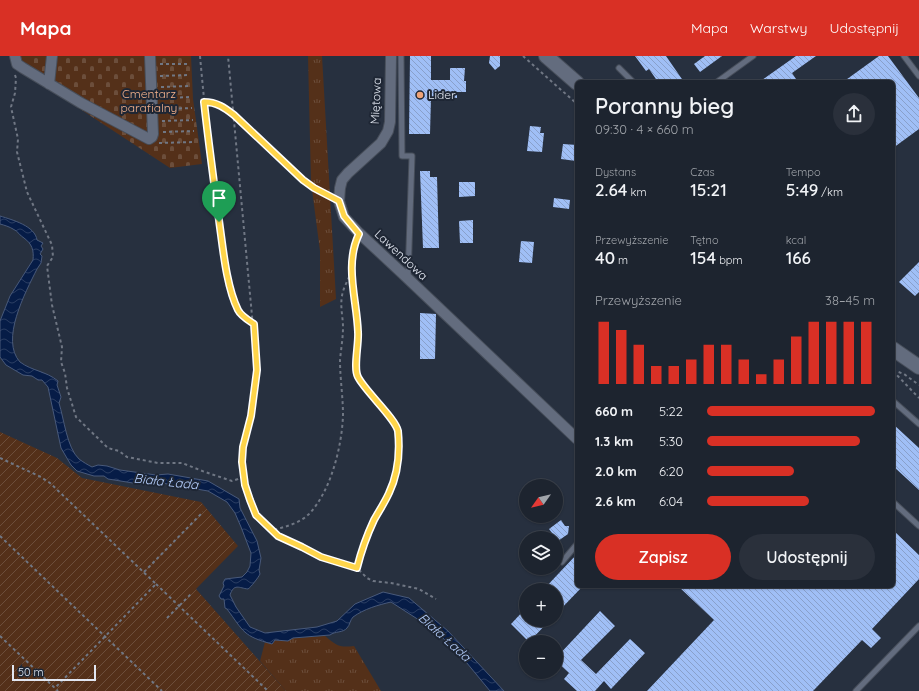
<!DOCTYPE html>
<html lang="pl">
<head>
<meta charset="utf-8">
<style>
  body { margin:0; font-family:Quicksand,sans-serif; background:#2a303b; color:#f1f3f6; height:100vh; display:flex; flex-direction:column; font-size:15px; white-space:nowrap }
  * { box-sizing:border-box; margin:0 }
  p { font-size:13px; color:#a0a4aa }
  .icon { flex:none; width:22px; height:22px; fill:none; stroke:currentColor; stroke-width:2; stroke-linecap:round; stroke-linejoin:round }
  .map { position:relative; flex:1; overflow:hidden }
  .sheet { position:absolute; left:575px; top:24px; width:320px; height:508px; display:flex; flex-direction:column; background:#1d242f; border-radius:6px; box-shadow:0 1px 3px #0004,0 0 0 1px #3b414b }
  .sheet>* { flex:none }
  .needle { width:26px; rotate:236deg }
  .tools { position:absolute; left:519px; top:423px; display:grid; gap:8px }
  .tools a { display:grid; place-items:center; width:44px; height:44px; border-radius:50%; background:#1d242f; box-shadow:0 1px 3px #0004,0 0 0 1px #3b414b; font-size:20px }
  .scale { position:absolute; left:12px; bottom:10px; width:84px; box-sizing:border-box; padding-left:4px; border:2px solid #e2e7f1; border-top:0; font-size:11px; line-height:14px; white-space:nowrap; color:#e2e7f1; -webkit-text-stroke:3px #1e2634; paint-order:stroke }
  .pin { position:absolute; display:grid; place-items:center; width:34px; height:34px; color:#fff; margin:-41px -17px; border-radius:50% 50% 50% 0; rotate:-45deg; box-shadow:0 0 4px #0007 }
  .pin .icon { rotate:45deg }
  .round { display:grid; place-items:center; flex:none; width:42px; height:42px; border-radius:21px; background:#2a303b }
  .summary { display:flex; align-items:center; justify-content:space-between; height:68px; padding:0 20px }
  h1 { font-size:22px; font-weight:600; line-height:30px }
  .metrics { display:grid; grid-template-columns:repeat(3,1fr); gap:6px; height:68px; padding:4px 20px }
  .metrics div { display:grid; align-content:center }
  .metrics b { font-size:17px; font-weight:600 }
  .metrics small { font-size:11px; font-weight:400 }
  .metrics p { font-size:11px }
  .chart { height:112px; padding:8px 20px }
  .chart p { display:flex; justify-content:space-between }
  .chart svg { width:100%; height:72px; margin-top:4px; stroke:#d93025; stroke-width:6 }
  .cta { display:flex; gap:8px; margin-top:auto; padding:8px 20px }
  .cta a { flex:1; height:46px; border-radius:24px; background:#d93025; color:#fff; font-size:16px; font-weight:600; line-height:46px; text-align:center }
  .cta a+a { background:#2a303b; color:#f1f3f6 }
  ul { padding:0 20px; list-style:none; font-size:13px }
  li { display:grid; grid-template-columns:64px 48px 1fr; align-items:center; height:30px }
  li i { height:10px; border-radius:5px; background:#d93025 }
  header { display:flex; align-items:center; gap:24px; box-sizing:border-box; height:56px; padding:0 20px; background:#d93025; color:#fff }
  header strong { font-size:19px }
  nav { display:flex; gap:22px; margin-inline-start:auto; font-size:14px }
  .map>svg:first-child { display:block }
</style>
</head>
<body>
<header>
<strong>Mapa</strong>
<nav><a>Mapa</a><a>Warstwy</a><a>Udostępnij</a></nav>
</header>
<div class="map">
<svg width="919" height="635" viewBox="0 0 919 635">
  <defs>
    <pattern id="grass-tufts" width="24" height="20" patternUnits="userSpaceOnUse"><rect width="24" height="20" fill="#543019"/><path d="M3 7l-1-3M5 7V3M7 7l1-3M15 17l-1-3M17 17v-4M19 17l1-3" fill="none" stroke="#6c4e3b"/></pattern>
    <pattern id="cemetery-stones" width="16" height="16" patternUnits="userSpaceOnUse"><rect width="16" height="16" fill="#543019"/><path d="M2 7V4a2 2 0 0 1 4 0v3zM10 15v-3a2 2 0 0 1 4 0v3z" fill="#6c4e3b"/></pattern>
    <pattern id="garden-furrows" width="10" height="10" patternUnits="userSpaceOnUse"><rect width="10" height="10" fill="#543019"/><path d="M-1 1l2-2M0 10L10 0M9 11l2-2" fill="none" stroke="#6c4e3b"/></pattern>
    <pattern id="water-waves" width="16" height="10" patternUnits="userSpaceOnUse"><rect width="16" height="10" fill="#061c47"/><path d="M0 5q4-4 8 0t8 0" fill="none" stroke="#2a3d62"/></pattern>
    <pattern id="building-back-hatch" width="6" height="6" patternUnits="userSpaceOnUse"><rect width="6" height="6" fill="#a0bff6"/><path d="M-1 5l2 2M0 0l6 6M5-1l2 2" fill="none" stroke="#89a0ca"/></pattern>
  </defs>
  <rect width="100%" height="100%" fill="#27303f"/>
  <path fill="url(#grass-tufts)" d="M 308,0 L 322,0 L 336,243 L 320,251 L 320,195 L 311,126 Z
    M 325,580 C 336,589 339,592 354,590 L 381,635 L 286,635 L 260,605 L 265,586 L 272,588 L 275,584 L 288,585 L 293,582 Z"/>
  <path fill="url(#cemetery-stones)" d="M 12,0 L 191,0 L 193,43 L 202,108 L 170,112 L 13,9 Z"/>
  <path fill="url(#garden-furrows)" d="M 0,376 L 57,402 L 82,422 L 201,446 L 238,490 L 196,533 L 286,635 L 0,635 Z"/>
  <path fill="url(#water-waves)" stroke="#48597a" d="M 0,160 C 13,164 35,170 37,184 L 43,187 L 41,190 L 43,193 L 40,198 L 42,200 L 41,207 L 37,213 C 25,237 0,284 20,306 C 32,315 46,315 58,325 L 57,329 L 61,341 L 59,347 C 64,363 67,392 79,403 C 83,406 88,409 92,411 L 98,409 L 107,410 L 120,414 L 156,419 L 168,418 L 208,425 L 239,443 L 240,452 L 257,485 L 261,502 L 259,514 L 260,518 C 258,522 251,531 248,533 C 239,532 234,527 230,539 L 236,551 L 250,571 L 265,577 L 317,571 L 337,565 L 355,548 L 383,536 L 409,542 L 448,575 L 504,635 L 490,635 L 457,595 L 433,573 L 391,546 C 378,549 364,553 353,561 C 350,564 350,569 347,572 C 343,577 335,575 330,579 L 293,582 L 288,585 L 275,584 L 272,588 C 243,580 244,576 227,553 L 225,552 L 224,543 L 221,543 L 219,540 L 224,530 L 223,527 L 225,523 L 242,521 L 247,516 L 250,510 L 251,497 L 241,471 L 235,457 L 227,446 L 208,435 L 162,427 L 149,429 L 133,427 L 108,423 L 104,420 L 94,420 L 77,415 L 71,409 L 61,392 L 48,331 L 42,324 L 38,324 L 32,320 L 23,319 L 6,309 L 0,301 L 0,265 L 10,240 L 33,204 C 34,194 32,188 24,182 C 20,180 18,175 13,173 C 10,171 4,169 0,168 Z"/>
  <path fill="url(#building-back-hatch)" d="M 410,0 L 431,0 L 431,24 L 450,24 L 450,12 L 465,12 L 464,25 L 466,25 L 466,36 L 457,36 L 457,42 L 431,42 L 430,78 L 409,78 Z
    M 490,0 L 500,0 L 500,10 L 495,14 L 489,7 Z
    M 635,0 L 666,0 L 684,26 L 658,26 L 649,13 L 646,15 Z
    M 705,0 L 722,0 L 700,16 L 694,8 Z
    M 796,0 L 816,0 L 792,17 L 798,26 L 759,26 Z
    M 879,0 L 888,0 L 919,42 L 919,73 L 893,92 L 893,26 L 843,26 Z
    M 530,70 L 541,71 L 540,77 L 544,77 L 542,96 L 527,95 Z
    M 563,88 L 577,89 L 576,105 L 561,103 Z
    M 420,115 L 430,115 L 430,121 L 437,121 L 439,192 L 423,192 Z
    M 459,126 L 475,126 L 475,140 L 459,141 Z
    M 554,142 L 570,144 L 569,153 L 553,151 Z
    M 473,164 L 473,187 L 460,187 L 459,165 Z
    M 521,185 L 534,186 L 532,207 L 519,206 Z
    M 919,206 L 919,236 L 915,240 L 899,226 Z
    M 420,257 L 436,258 L 435,303 L 420,303 Z
    M 893,368 L 919,392 L 919,434 L 893,410 Z
    M 561,464 L 565,470 L 569,470 L 568,478 L 558,485 L 549,473 Z
    M 893,474 L 919,499 L 919,523 L 872,573 L 881,582 L 871,592 L 862,584 L 813,635 L 647,635 L 714,564 L 678,530 L 893,530 Z
    M 577,498 L 577,530 L 583,530 L 556,558 L 556,534 L 543,534 Z
    M 526,552 L 526,564 L 550,564 L 529,586 L 511,568 Z
    M 600,555 L 615,570 L 581,604 L 596,618 L 630,583 L 645,597 L 611,633 L 604,625 L 595,635 L 577,635 L 564,623 L 569,617 L 556,605 L 556,602 Z"/>
  <g fill="none" stroke-linecap="round" stroke-linejoin="round">
    <defs>
      <path id="lane" d="M 401,0 L 402,100 L 412,100 L 408,222
        M 904,0 L 919,20
        M 619,12 L 633,26
        M 717,26 L 753,0
        M 893,345 L 919,368
        M 893,446 L 919,470
        M 562,506 L 577,488
        M 856,635 L 919,570"/>
      <path id="street" d="M 15,0 L 17,8 L 23,12 L 81,47 L 149,83 L 152,81 L 153,78 L 150,0
        M 391,0 L 390,66 L 388,75 L 381,87 L 348,117 L 342,124 L 340,132 L 339,145 L 344,161 L 359,177 L 402,217 L 577,383
        M 49,28 L 52,0"/>
      <path id="secondary" d="M 546,0 L 577,27
        M 893,293 L 919,311"/>
    </defs>
    <use href="#lane" stroke="#474e5a" stroke-width="7"/>
    <use href="#street" stroke="#474e5a" stroke-width="12"/>
    <use href="#secondary" stroke="#474e5a" stroke-width="16"/>
    <path stroke="#707784" stroke-width="2" stroke-dasharray="3 3" stroke-linecap="butt" d="M 200,0 C 205,56 211,112 219,167 C 223,194 225,223 235,248 C 239,258 245,262 254,268
      M 523,0 L 577,48
      M 160,8 L 188,8
      M 15,19 L 16,22 L 15,37 L 11,51 L 18,83 L 17,96 L 27,136 L 52,189 L 53,201 L 47,210 L 52,249 L 62,291 L 61,306 L 65,317 L 67,332 L 76,361 L 108,392 L 119,395 L 127,401 L 158,407 L 182,407 L 205,416 L 232,425 L 238,423 L 244,419 C 241,396 246,382 251,360 C 254,345 255,329 257,314 L 228,0
      M 160,20 L 189,19
      M 161,31 L 189,30
      M 162,42 L 191,41
      M 204,46 L 219,48 L 234,59 L 296,118 L 308,128 L 329,140
      M 161,53 L 192,52
      M 162,65 L 193,64
      M 163,76 L 194,75
      M 159,87 L 195,86
      M 352,213 L 353,242 L 358,275 L 357,319 L 363,330 L 375,342 L 397,372 L 398,384 L 398,401 L 395,421 L 389,438 L 374,464 L 367,480 L 357,512
      M 893,314 L 904,318 L 919,329
      M 893,315 L 919,342
      M 0,402 L 39,420 L 50,427 L 156,528 L 55,632
      M 244,419 C 247,443 252,460 273,474 C 285,471 300,467 309,458 C 331,435 342,390 343,359 C 343,341 340,322 340,304 C 341,293 343,282 343,271 C 343,261 340,251 342,240 C 343,231 350,222 352,212 C 354,204 353,196 355,188
      M 273,474 L 278,480 L 302,491 L 321,501 L 357,512 L 367,522 L 373,525 L 391,527 L 419,533 L 436,543
      M 0,480 L 162,635
      M 144,516 L 203,456
      M 156,528 L 268,635
      M 167,562 L 192,537
      M 0,580 L 58,635"/>
    <use href="#lane" stroke="#636c7e" stroke-width="5"/>
    <use href="#street" stroke="#636c7e" stroke-width="10"/>
    <use href="#secondary" stroke="#636c7e" stroke-width="14"/>
  </g>
  <g fill="none" stroke-linecap="round" stroke-linejoin="round">
    <defs>
      <path id="route" d="M 204,46 C 217,46 225,52 234,59 L 303,124 L 314,132 L 339,145 L 344,160 L 359,178 C 344,209 357,244 358,276 C 359,288 353,312 358,321 C 365,335 396,363 398,375 C 400,395 398,418 389,437 C 385,446 379,455 374,464 C 367,479 361,496 357,512 L 321,501 L 302,491 L 278,480 L 256,459 L 250,444 L 245,429 L 242,406 L 243,391 L 251,360 L 257,314 L 254,268 C 248,264 241,260 238,254 C 228,234 224,202 221,179 C 215,135 209,90 204,46 Z"/>
    </defs>
    <use href="#route" stroke="#fff" stroke-width="8"/>
    <use href="#route" stroke="#ffd54a" stroke-width="5"/>
  </g>
  <circle fill="#efa377" stroke="#1e2634" stroke-width="1.5" cx="420" cy="39" r="4"/>
  <g text-anchor="middle" stroke-width="4" stroke-linejoin="round" paint-order="stroke">
    <g font-size="12" fill="#f4b28c" stroke="#1e2634">
      <text x="149" y="42">Cmentarz<tspan x="149" dy="14">parafialny</tspan></text>
    </g>
    <g font-size="12" fill="#e2e7f1" stroke="#1e2634" text-anchor="start">
      <text x="428" y="43">Lider</text>
    </g>
    <g font-size="12" fill="#e2e7f1" stroke="#1e2634">
      <text transform="translate(376 45) rotate(-87)" y="4">Miętowa</text>
      <text transform="translate(401 199) rotate(43)" y="4">Lawendowa</text>
    </g>
    <g font-size="13" font-style="italic" fill="#b5cefc" stroke="#1e2634">
      <text transform="translate(166 425) rotate(6)" y="5">Biała Łada</text>
      <text transform="translate(445 581) rotate(42)" y="5">Biała Łada</text>
    </g>
  </g>
</svg>
<div class="tools">
<a><svg class="needle" viewBox="-14 -14 28 28"><path d="M0-13l5 13h-10z" fill="#e53935"/><path d="M0 13l5-13h-10z" fill="#a0a4aa"/></svg></a>
<a><svg class="icon" aria-label="layers" viewBox="0 0 24 24"><path d="M12 4l9 5-9 5-9-5zM3 14l9 5 9-5"/></svg></a>
<a>+</a>
<a>−</a>
</div>
<div class="scale">50 m</div>
<div class="pin" style="left:219px;top:166px;background:#1e9e55"><svg class="icon" aria-label="arrive" viewBox="0 0 24 24"><path d="M6 21V4h12l-3 4 3 4H6"/></svg></div>
<section class="sheet">
<div class="summary"><div><h1>Poranny bieg</h1><p>09:30 · 4 × 660 m</p></div><a class="round"><svg class="icon" aria-label="share" viewBox="0 0 24 24"><path d="M12 15V3M7 8l5-5 5 5M5 13v7h14v-7"/></svg></a></div>
<div class="metrics">
<div><p>Dystans</p><b>2.64<small> km</small></b></div>
<div><p>Czas</p><b>15:21</b></div>
<div><p>Tempo</p><b>5:49<small> /km</small></b></div>
</div>
<div class="metrics">
<div><p>Przewyższenie</p><b>40<small> m</small></b></div>
<div><p>Tętno</p><b>154<small> bpm</small></b></div>
<div><p>kcal</p><b>166</b></div>
</div>
<div class="chart"><p><span>Przewyższenie</span>38–45 m</p>
<svg viewBox="0 0 160 44" preserveAspectRatio="none"><path d="M5 44V6M15 44V11M25 44V20M35 44V33M45 44V33M55 44V29M65 44V20M75 44V20M85 44V29M95 44V38M105 44V29M115 44V15M125 44V6M135 44V6M145 44V6M155 44V6"/></svg>
</div>
<ul>
<li><b>660 m</b>5:22<i style="width:100%"></i></li>
<li><b>1.3 km</b>5:30<i style="width:91%"></i></li>
<li><b>2.0 km</b>6:20<i style="width:52%"></i></li>
<li><b>2.6 km</b>6:04<i style="width:61%"></i></li>
</ul>
<div class="cta"><a>Zapisz</a><a>Udostępnij</a></div>
</section>
</div>
</body>
</html>
